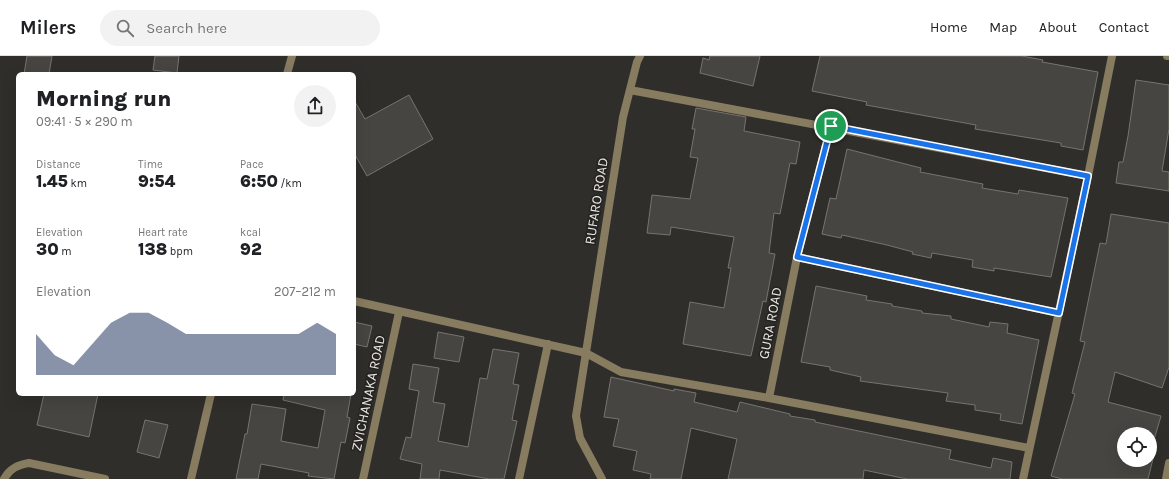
<!DOCTYPE html>
<html lang="en">
<head>
<meta charset="utf-8">
<style>
  body { margin:0; font-family:Karla,sans-serif; background:#f2f2f2; color:#202124; height:100vh; display:flex; flex-direction:column; font-size:15px; white-space:nowrap }
  * { box-sizing:border-box; margin:0 }
  p { font-size:13px; color:#757577 }
  .icon { flex:none; width:22px; height:22px; fill:none; stroke:currentColor; stroke-width:2; stroke-linecap:round; stroke-linejoin:round }
  .map { position:relative; flex:1; overflow:hidden }
  .drawer { position:absolute; left:16px; top:16px; width:340px; height:324px; display:flex; flex-direction:column; background:#fff; border-radius:6px; box-shadow:0 4px 16px #0002 }
  .drawer>* { flex:none }
  .tools { position:absolute; left:1117px; top:371px; display:grid; gap:8px }
  .tools a { display:grid; place-items:center; width:40px; height:40px; border-radius:50%; background:#fff; box-shadow:0 4px 16px #0002; font-size:20px }
  .pin { position:absolute; display:grid; place-items:center; width:34px; height:34px; color:#fff; margin:-17px; border:2px solid #fff; border-radius:50%; box-shadow:0 1px 4px #0007 }
  .round { display:grid; place-items:center; flex:none; width:42px; height:42px; border-radius:21px; background:#f2f2f2 }
  .headline { display:flex; align-items:center; justify-content:space-between; height:68px; padding:0 20px }
  h1 { font-size:22px; font-weight:800; line-height:30px }
  .metrics { display:grid; grid-template-columns:repeat(3,1fr); gap:6px; height:68px; padding:4px 20px }
  .metrics div { display:grid; align-content:center }
  .metrics b { font-size:17px; font-weight:800 }
  .metrics small { font-size:11px; font-weight:400 }
  .metrics p { font-size:11px }
  .chart { height:112px; padding:8px 20px }
  .chart p { display:flex; justify-content:space-between }
  .chart svg { width:100%; height:72px; margin-top:4px; fill:#566486; opacity:.7 }
  header { display:flex; align-items:center; gap:24px; box-sizing:border-box; height:56px; padding:0 20px; background:#fff; border-bottom:1px solid #e0e0e0 }
  header strong { font-size:19px }
  nav { display:flex; gap:22px; margin-inline-start:auto; font-size:14px }
  .search { width:280px; height:36px; background:#f2f2f2; display:flex; align-items:center; gap:10px; box-sizing:border-box; padding:0 14px; border-radius:22px; color:#757577; font-size:15px }
  .map>svg:first-child { display:block }
</style>
</head>
<body>
<header>
<strong>Milers</strong>
<div class="search"><svg class="icon" aria-label="search" viewBox="0 0 24 24"><circle cx="10" cy="10" r="6"/><path d="M15 15l6 6"/></svg>Search here</div>
<nav><a>Home</a><a>Map</a><a>About</a><a>Contact</a></nav>
</header>
<div class="map">
<svg width="1169" height="423" viewBox="0 0 1169 423">
  <rect width="100%" height="100%" fill="#302e2a"/>
  <path fill="#464541" stroke="#76746f" fill-rule="evenodd" d="M 27,0 L 52,0 L 49,18 L 24,18 Z
    M 155,0 L 179,0 L 177,17 L 153,14 Z
    M 710,0 L 760,0 L 753,30 L 700,17 L 703,2 L 709,4 Z
    M 820,0 L 1022,0 L 1043,4 L 1042,6 L 1098,16 L 1083,94 L 1061,90 L 1061,87 L 975,73 L 976,69 L 866,49 L 867,46 L 812,35 Z
    M 1136,24 L 1169,29 L 1169,73 L 1162,115 L 1169,116 L 1169,135 L 1116,127 L 1119,106 L 1123,106 L 1128,80 Z
    M 409,39 L 433,83 L 367,120 L 354,97 L 354,44 L 365,63 Z
    M 696,52 L 746,61 L 744,75 L 800,86 L 796,108 L 790,107 L 780,158 L 774,157 L 769,197 L 775,198 L 766,246 L 763,245 L 751,300 L 683,288 L 690,246 L 724,252 L 731,212 L 728,212 L 734,181 L 671,171 L 670,179 L 647,177 L 652,139 L 690,143 L 698,102 L 690,101 L 695,73 L 692,73 Z
    M 847,93 L 921,112 L 920,116 L 983,128 L 982,132 L 1018,138 L 1019,134 L 1068,142 L 1051,221 L 994,212 L 994,215 L 972,211 L 973,204 L 932,197 L 931,202 L 912,198 L 913,196 L 887,189 L 842,179 L 841,182 L 822,178 L 830,142 L 836,143 Z
    M 1111,158 L 1169,167 L 1169,311 L 1162,332 L 1115,316 L 1108,346 L 1161,360 L 1151,394 L 1155,395 L 1148,423 L 1062,423 L 1051,420 L 1075,338 L 1072,337 L 1085,286 L 1080,285 L 1100,187 L 1106,188 ZM 1124,378 L 1150,378 L 1150,404 L 1124,404 Z
    M 816,230 L 867,240 L 866,244 L 892,248 L 892,250 L 922,255 L 922,257 L 951,260 L 951,263 L 989,271 L 990,266 L 1008,268 L 1007,277 L 1039,284 L 1022,368 L 1000,364 L 1001,358 L 975,354 L 975,349 L 946,345 L 948,337 L 860,325 L 861,321 L 830,314 L 830,311 L 801,306 Z
    M 354,266 L 372,270 L 367,291 L 354,288 Z
    M 438,276 L 464,281 L 459,306 L 434,302 Z
    M 493,293 L 519,297 L 513,328 L 519,329 L 512,364 L 517,365 L 504,423 L 489,423 L 440,414 L 439,423 L 420,423 L 422,408 L 400,403 L 406,381 L 411,382 L 419,335 L 409,333 L 413,308 L 439,312 L 433,346 L 445,348 L 438,385 L 468,391 L 480,322 L 487,323 Z
    M 611,321 L 674,335 L 674,333 L 696,337 L 694,346 L 737,356 L 740,346 L 790,358 L 790,360 L 815,364 L 815,366 L 951,394 L 949,403 L 991,412 L 993,402 L 1012,406 L 1010,423 L 907,423 L 864,414 L 863,423 L 728,423 L 737,383 L 691,372 L 681,423 L 650,423 L 651,418 L 633,414 L 637,395 L 613,390 L 619,363 L 604,361 Z
    M 44,338 L 98,338 L 89,381 L 37,369 Z
    M 284,338 L 351,338 L 347,361 L 350,362 L 345,387 L 341,386 L 334,423 L 308,420 L 309,417 L 261,408 L 258,423 L 236,423 L 245,378 L 247,378 L 252,348 L 286,353 L 281,385 L 318,392 L 325,354 L 283,344 Z
    M 145,364 L 168,369 L 159,402 L 137,396 Z"/>
  <g fill="none" stroke-linecap="round" stroke-linejoin="round">
    <path stroke="#877b60" stroke-width="8" d="M 1167,0 L 1169,0
      M 287,18 L 292,0
      M 630,34 L 1088,120
      M 797,201 L 831,70
      M 354,245 L 586,297 L 621,316 L 769,342
      M 1029,392 L 769,342 L 797,201 L 1059,257
      M 4,423 C 10,412 18,409 29,407 L 105,423
      M 191,423 L 211,338
      M 363,423 L 399,256
      M 519,423 L 548,288
      M 602,423 L 580,382 L 576,360 L 623,61 L 637,6 L 640,0
      M 1023,423 L 1088,120 L 1112,0
      M 1166,423 L 1169,407"/>
  </g>
  <g fill="none" stroke-linecap="round" stroke-linejoin="round">
    <defs>
      <path id="route" d="M 831,70 L 1088,120 L 1059,257 L 797,201 Z"/>
    </defs>
    <use href="#route" stroke="#fff" stroke-width="8"/>
    <use href="#route" stroke="#1a73e8" stroke-width="5"/>
  </g>
  <g text-anchor="middle" stroke-width="3.5" stroke-linejoin="round" paint-order="stroke">
    <g font-size="14" fill="#e9e7e5" stroke="#262420">
      <text transform="translate(596 145) rotate(-81)" y="5">RUFARO ROAD</text>
      <text transform="translate(770 267) rotate(-79)" y="5">GURA ROAD</text>
      <text transform="translate(368 337) rotate(-78)" y="5">ZVICHANAKA ROAD</text>
    </g>
  </g>
</svg>
<div class="tools">
<a><svg class="icon" aria-label="locate" viewBox="0 0 24 24"><circle cx="12" cy="12" r="6"/><path d="M12 2v4M12 18v4M2 12h4M18 12h4"/></svg></a>
</div>
<div class="pin" style="left:831px;top:70px;background:#1e9e55"><svg class="icon" aria-label="arrive" viewBox="0 0 24 24"><path d="M6 21V4h12l-3 4 3 4H6"/></svg></div>
<section class="drawer">
<div class="headline"><div><h1>Morning run</h1><p>09:41 · 5 × 290 m</p></div><a class="round"><svg class="icon" aria-label="share" viewBox="0 0 24 24"><path d="M12 15V3M7 8l5-5 5 5M5 13v7h14v-7"/></svg></a></div>
<div class="metrics">
<div><p>Distance</p><b>1.45<small> km</small></b></div>
<div><p>Time</p><b>9:54</b></div>
<div><p>Pace</p><b>6:50<small> /km</small></b></div>
</div>
<div class="metrics">
<div><p>Elevation</p><b>30<small> m</small></b></div>
<div><p>Heart rate</p><b>138<small> bpm</small></b></div>
<div><p>kcal</p><b>92</b></div>
</div>
<div class="chart"><p><span>Elevation</span>207–212 m</p>
<svg viewBox="0 0 160 44" preserveAspectRatio="none"><path d="M0 44V19L10 32L20 38L30 25L40 12L50 6L60 6L70 12L80 19L90 19L100 19L110 19L120 19L130 19L140 19L150 12L160 19V44z"/></svg>
</div>
</section>
</div>
</body>
</html>
